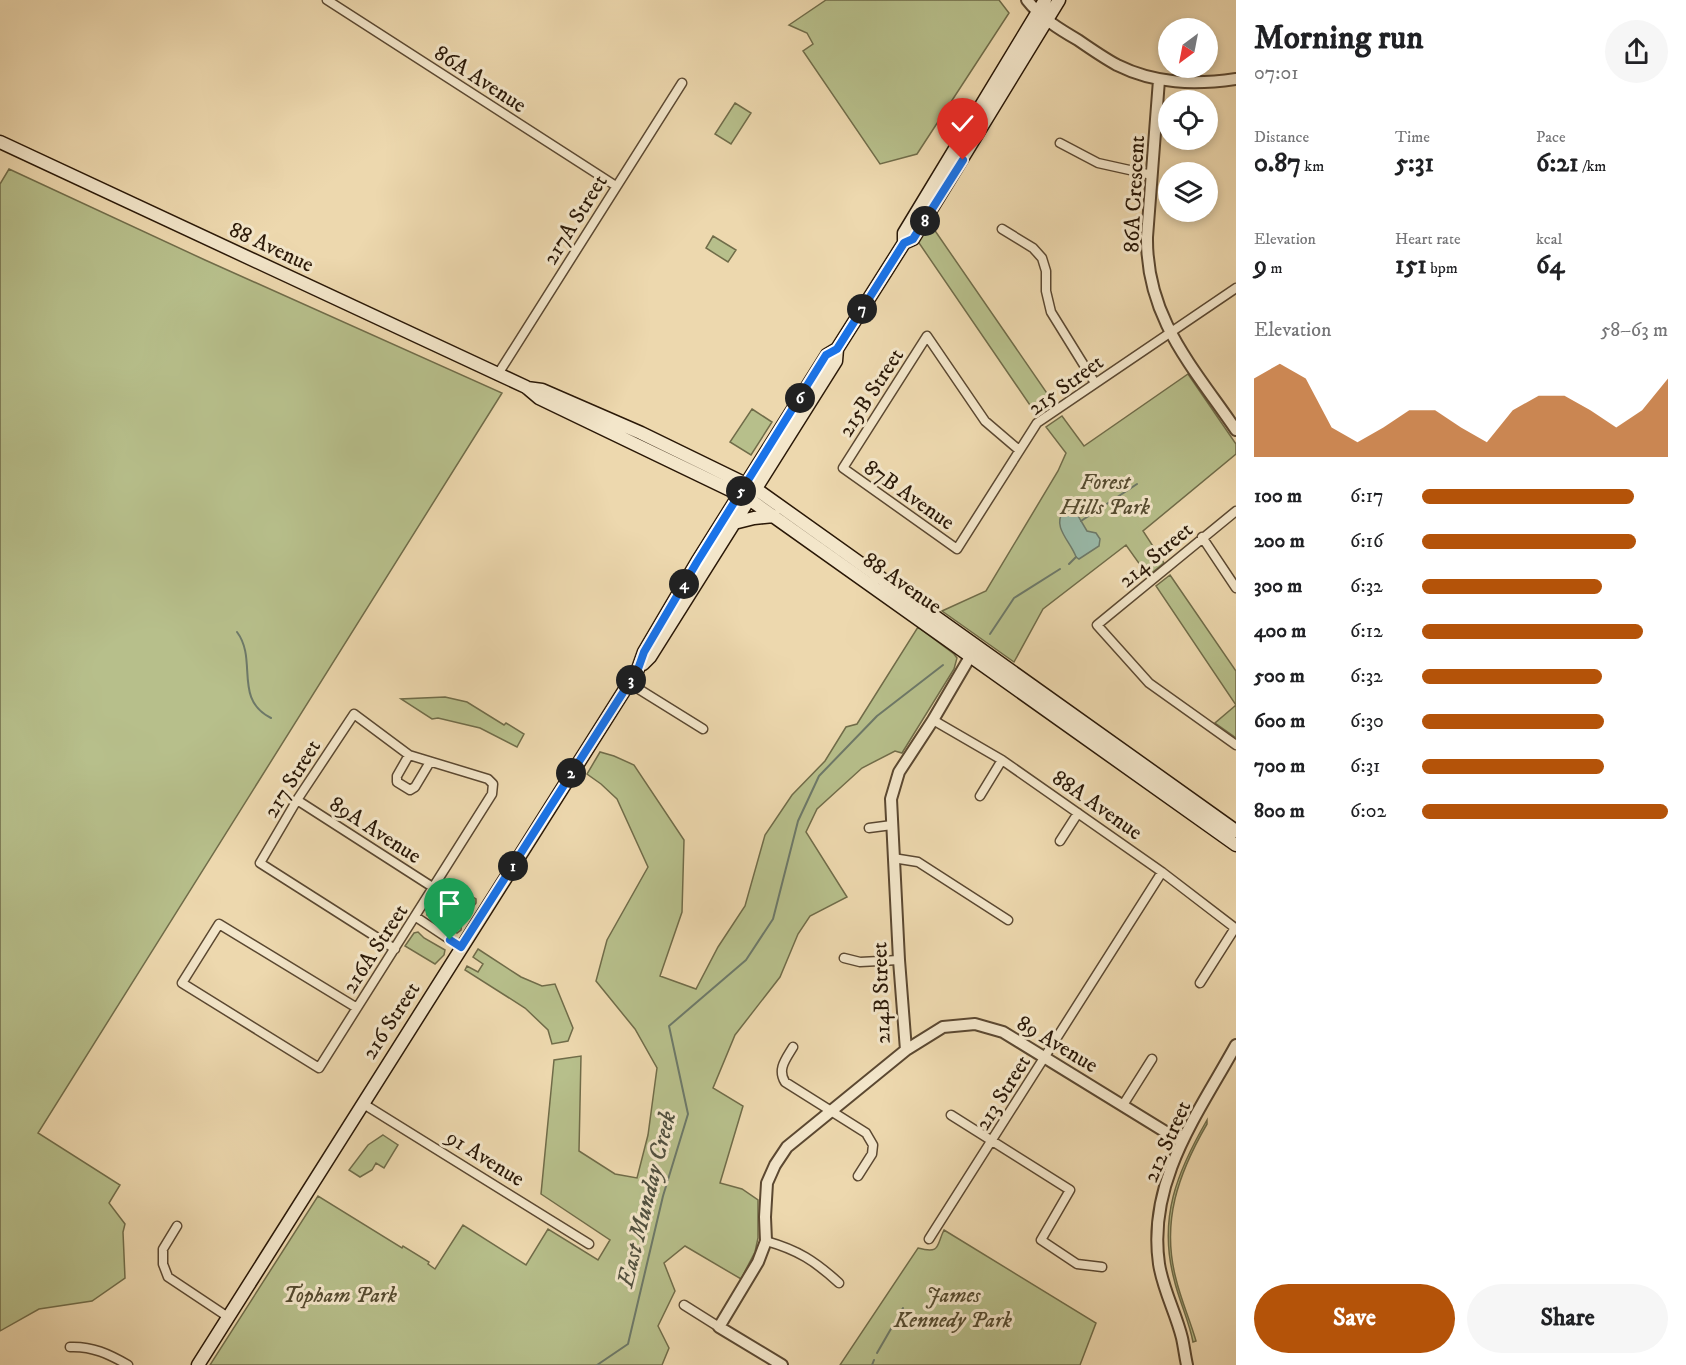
<!DOCTYPE html>
<html lang="en">
<head>
<meta charset="utf-8">
<style>
  body { margin:0; font-family:"IM FELL DW Pica",serif; background:#f6f6f6; color:#202124; height:100vh; display:flex; flex-direction:column; font-size:22px; white-space:nowrap }
  * { box-sizing:border-box; margin:0 }
  p { font-size:20px; color:#757577 }
  .icon { flex:none; width:33px; height:33px; fill:none; stroke:currentColor; stroke-width:2; stroke-linecap:round; stroke-linejoin:round }
  .map { position:relative; flex:1; overflow:hidden }
  .panel { display:flex; flex-direction:column; background:#fff; width:450px }
  .panel>* { flex:none }
  .needle { width:39px; rotate:212deg }
  .buttons { position:absolute; left:1158px; top:18px; display:grid; gap:12px }
  .buttons a { display:grid; place-items:center; width:60px; height:60px; border-radius:50%; background:#fff; box-shadow:0 3px 9px #0003; font-size:30px }
  .pin { position:absolute; display:grid; place-items:center; width:51px; height:51px; color:#fff; margin:-62px -26px; border-radius:50% 50% 50% 0; rotate:-45deg; box-shadow:0 0 6px #0007 }
  .pin .icon { rotate:45deg }
  .km { position:absolute; width:30px; height:30px; margin:-15px; border-radius:50%; background:#222; color:#fff; font-size:16px; line-height:30px; text-align:center }
  .round { display:grid; place-items:center; flex:none; width:63px; height:63px; border-radius:32px; background:#f6f6f6 }
  .head { display:flex; align-items:center; justify-content:space-between; height:102px; padding:0 18px }
  h1 { font-size:33px; font-weight:800; line-height:45px }
  .figures { display:grid; grid-template-columns:repeat(3,1fr); gap:9px; height:102px; padding:6px 18px }
  .figures div { display:grid; align-content:center }
  .figures b { font-size:26px; font-weight:800 }
  .figures small { font-size:16px; font-weight:400 }
  .figures p { font-size:16px }
  .chart { height:168px; padding:12px 18px }
  .chart p { display:flex; justify-content:space-between }
  .chart svg { width:100%; height:108px; margin-top:6px; fill:#b45309; opacity:.7 }
  .button { display:flex; gap:12px; margin-top:auto; padding:12px 18px }
  .button a { flex:1; height:69px; border-radius:36px; background:#b45309; color:#fff; font-size:24px; font-weight:800; line-height:69px; text-align:center }
  .button a+a { background:#f6f6f6; color:#202124 }
  ul { padding:0 18px; list-style:none; font-size:20px }
  li { display:grid; grid-template-columns:96px 72px 1fr; align-items:center; height:45px }
  li i { height:15px; border-radius:8px; background:#b45309 }
  main { display:flex; flex:1; min-height:0 }
  .map>svg:first-child { display:block }
</style>
</head>
<body>
<main>
<div class="map">
<svg width="1236" height="1365" viewBox="0 0 1236 1365">
  <rect width="100%" height="100%" fill="#edd8ae"/>
  <filter id="stains"><feTurbulence type="fractalNoise" baseFrequency=".00333" numOctaves="4"/><feColorMatrix values="0 0 0 0 .2 0 0 0 0 .09 0 0 0 0 .02 0 0 0 .5 -.17"/></filter>
  <radialGradient id="worn" r=".72"><stop offset=".6" stop-color="#630" stop-opacity="0"/><stop offset="1" stop-color="#630" stop-opacity=".3"/></radialGradient>
  <path fill="#b7bf8b" stroke="#706c49" stroke-width="1.5" d="M 826,0 L 999,0 L 1009,13 L 917,154 L 880,164 L 803,51 L 813,44 L 807,33 L 789,25 Z
    M 735,103 L 751,113 L 731,144 L 715,134 Z
    M 9,169 L 205,260 L 502,393 L 38,1133 L 120,1185 L 109,1203 L 125,1224 L 123,1232 L 125,1278 L 92,1301 L 39,1309 L 0,1331 L 0,184 Z
    M 929,222 L 1051,399 L 1034,411 L 917,240 Z
    M 713,236 L 736,250 L 728,262 L 706,248 Z
    M 1188,374 L 1236,444 L 1236,454 L 1143,531 L 1164,563 L 1148,576 L 1126,545 L 1043,609 L 1014,662 L 942,611 L 986,591 L 1058,471 L 1066,453 L 1046,427 L 1062,416 L 1084,446 Z
    M 752,409 L 772,422 L 751,455 L 730,442 Z
    M 1170,575 L 1236,671 L 1236,738 L 1215,723 L 1236,705 L 1156,586 Z
    M 918,627 L 954,654 L 957,658 L 954,669 L 902,753 L 895,751 L 862,768 L 817,809 L 806,832 L 847,897 L 810,916 L 798,934 L 780,977 L 735,1035 L 713,1088 L 743,1106 L 720,1183 L 742,1189 L 758,1200 L 758,1238 L 755,1252 L 741,1279 L 685,1246 L 664,1263 L 675,1291 L 658,1326 L 669,1348 L 662,1365 L 210,1365 L 318,1196 L 402,1248 L 403,1246 L 429,1262 L 428,1264 L 435,1269 L 463,1225 L 526,1265 L 548,1229 L 598,1260 L 610,1240 L 541,1194 L 554,1060 L 581,1056 L 579,1151 L 615,1174 L 637,1178 L 648,1135 L 657,1068 L 635,1029 L 596,981 L 607,940 L 648,867 L 617,799 L 601,784 L 587,774 L 600,752 L 614,756 L 634,765 L 684,840 L 682,912 L 660,976 L 696,989 L 718,947 L 745,906 L 765,835 L 792,795 L 825,761 L 846,727 L 857,724 Z
    M 445,697 L 467,702 L 504,725 L 506,723 L 524,734 L 517,747 L 480,728 L 438,718 L 432,719 L 401,699 Z
    M 446,881 L 476,899 L 476,903 L 462,922 L 461,930 L 457,933 L 427,915 L 427,912 Z
    M 418,932 L 424,938 L 445,950 L 444,955 L 435,964 L 405,946 L 414,933 Z
    M 478,949 L 521,977 L 542,986 L 555,984 L 573,1028 L 568,1041 L 552,1044 L 548,1030 L 525,1008 L 465,970 L 467,966 L 478,972 L 483,964 L 473,957 Z
    M 1207,1120 L 1207,1124 C 1178,1174 1161,1222 1176,1279 C 1181,1300 1190,1320 1196,1341 L 1193,1342 C 1189,1320 1179,1301 1174,1279 C 1158,1218 1177,1172 1207,1120 Z
    M 383,1135 L 398,1145 L 384,1168 L 376,1163 L 372,1170 L 360,1177 L 349,1170 L 368,1145 Z
    M 944,1230 L 1096,1323 L 1080,1365 L 840,1365 L 918,1248 C 941,1254 936,1246 944,1230 Z"/>
  <path fill="#99baaa" stroke="#6d7969" stroke-width="1.5" d="M 1070,511 L 1077,514 L 1087,531 L 1096,533 L 1100,539 L 1099,546 L 1079,559 L 1076,557 C 1071,542 1052,527 1063,512 Z"/>
  <g fill="none" stroke-linecap="round" stroke-linejoin="round">
    <path stroke="#6d7969" stroke-width="2" d="M 1081,521 L 1137,484
      M 1069,564 L 1076,557
      M 237,632 C 258,660 233,699 271,718
      M 990,634 L 1014,598 L 1060,569
      M 877,1353 L 903,1308
      M 597,1365 L 628,1344 L 663,1196 L 688,1114 L 669,1026 L 746,960 L 773,919 L 798,821 L 819,776 L 877,716 L 943,665
      M 872,1365 L 874,1360"/>
    <defs>
      <path id="minor" d="M 327,0 L 616,186
        M 1060,143 L 1098,163 L 1152,175
        M 1002,229 L 1033,248 L 1042,258 L 1046,271 L 1046,291 L 1051,312 L 1095,383
        M 498,374 L 682,83
        M 1019,450 L 985,421 L 927,336 L 843,468 L 957,549 L 1037,423 L 1236,288
        M 1236,511 L 1097,625 L 1149,683 L 1236,745
        M 1202,537 L 1236,588
        M 629,683 L 703,729
        M 933,720 L 1002,760 L 1162,872 L 1235,928 L 1200,983
        M 409,755 L 397,776 L 397,782 L 410,790 L 415,787 L 430,762
        M 980,796 L 1002,760
        M 297,800 L 434,888
        M 869,828 L 892,825
        M 1060,841 L 1078,813
        M 893,858 L 918,862 L 1008,920
        M 416,917 L 461,947
        M 844,958 L 860,962 L 899,960
        M 357,1008 L 219,924 L 182,983 L 319,1068 L 492,794 L 493,784 L 488,779 L 409,755 L 354,714 L 297,800 L 260,863 L 395,949
        M 793,1047 C 786,1059 777,1069 785,1082 L 866,1133 L 873,1145 L 872,1154 L 858,1176
        M 362,1103 L 589,1244
        M 1123,1105 L 1152,1059
        M 951,1115 L 1070,1190 L 1041,1240 L 1077,1264 L 1102,1267
        M 177,1226 L 163,1249 L 163,1264 L 168,1277 L 228,1317
        M 929,1239 L 1162,872
        M 766,1241 C 798,1250 815,1261 839,1283
        M 684,1305 L 719,1327
        M 70,1347 C 92,1346 109,1354 128,1365"/>
      <path id="tertiary" d="M 1027,0 C 1041,18 1059,29 1078,40 C 1091,49 1104,58 1117,65 C 1155,84 1195,85 1236,79
        M 1159,80 L 1147,237 C 1146,318 1193,367 1236,430
        M 906,1050 L 899,960 L 891,799 L 899,772 L 933,720 L 974,650
        M 782,1365 L 719,1327 L 758,1262 L 766,1241 L 765,1217 L 767,1183 L 775,1165 L 787,1147 L 906,1050 L 943,1027 L 975,1024 L 1003,1032 L 1182,1142
        M 1187,1365 C 1185,1356 1184,1347 1182,1338 C 1176,1313 1163,1290 1159,1264 C 1147,1181 1198,1114 1236,1045"/>
      <path id="secondary" d="M 0,142 L 498,374 L 526,387 L 539,398 L 749,499 L 1236,845
        M 904,243 L 913,239 L 1059,0
        M 527,388 L 542,390 L 641,433 L 756,489 L 1236,831
        M 734,523 L 754,518 L 774,516
        M 643,664 L 650,657 L 836,361 L 837,349
        M 198,1365 L 629,683 L 638,669 L 644,652 L 697,562 L 827,355 L 837,349 L 904,243 L 904,233 L 1045,0"/>
    </defs>
    <use href="#minor" stroke="#5b4831" stroke-width="11"/>
    <use href="#tertiary" stroke="#5b4831" stroke-width="14"/>
    <use href="#secondary" stroke="#2a1807" stroke-width="15"/>
    <use href="#minor" stroke="#f3e6ca" stroke-width="8"/>
    <use href="#tertiary" stroke="#f3e6ca" stroke-width="10"/>
    <use href="#secondary" stroke="#f3e6ca" stroke-width="12"/>
  </g>
  <g fill="none" stroke-linecap="round" stroke-linejoin="round">
    <defs>
      <path id="route" d="M 450,940 L 461,947 L 638,669 L 644,652 L 697,562 L 826,355 L 837,349 L 904,243 L 913,239 L 963,160"/>
    </defs>
    <use href="#route" stroke="#fff" stroke-width="12"/>
    <use href="#route" stroke="#1a73e8" stroke-width="8"/>
  </g>
  <g text-anchor="middle" stroke-width="6" stroke-linejoin="round" paint-order="stroke">
    <g font-size="22" fill="#2a1807" stroke="#f3e6ca">
      <text transform="translate(481 78) rotate(33)" y="8">86A Avenue</text>
      <text transform="translate(1133 194) rotate(-87)" y="8">86A Crescent</text>
      <text transform="translate(574 219) rotate(-58)" y="8">217A Street</text>
      <text transform="translate(272 246) rotate(25)" y="8">88 Avenue</text>
      <text transform="translate(1065 384) rotate(-36)" y="8">215 Street</text>
      <text transform="translate(870 392) rotate(-57)" y="8">215B Street</text>
      <text transform="translate(910 494) rotate(35)" y="8">87B Avenue</text>
      <text transform="translate(1155 554) rotate(-40)" y="8">214 Street</text>
      <text transform="translate(903 582) rotate(35)" y="8">88 Avenue</text>
      <text transform="translate(291 778) rotate(-58)" y="8">217 Street</text>
      <text transform="translate(1098 804) rotate(35)" y="8">88A Avenue</text>
      <text transform="translate(376 829) rotate(33)" y="8">89A Avenue</text>
      <text transform="translate(374 948) rotate(-57)" y="8">216A Street</text>
      <text transform="translate(880 993) rotate(-92)" y="8">214B Street</text>
      <text transform="translate(390 1020) rotate(-57)" y="8">216 Street</text>
      <text transform="translate(1058 1043) rotate(31)" y="8">89 Avenue</text>
      <text transform="translate(1002 1092) rotate(-58)" y="8">213 Street</text>
      <text transform="translate(1166 1141) rotate(-66)" y="8">212 Street</text>
      <text transform="translate(486 1157) rotate(32)" y="8">91 Avenue</text>
    </g>
    <g font-size="22" font-style="italic" fill="#544a2f" stroke="#f3e6ca">
      <text x="1105" y="489">Forest<tspan x="1105" dy="25">Hills Park</tspan></text>
      <text x="340" y="1302">Topham Park</text>
      <text x="953" y="1302">James<tspan x="953" dy="25">Kennedy Park</tspan></text>
    </g>
    <g font-size="24" font-style="italic" fill="#515140" stroke="#f3e6ca">
      <text transform="translate(646 1199) rotate(-76)" y="8">East Munday Creek</text>
    </g>
  </g>
  <rect width="100%" height="100%" filter="url(#stains)"/>
  <rect width="100%" height="100%" fill="url(#worn)"/>
</svg>
<div class="buttons">
<a><svg class="needle" viewBox="-14 -14 28 28"><path d="M0-13l5 13h-10z" fill="#e53935"/><path d="M0 13l5-13h-10z" fill="#757577"/></svg></a>
<a><svg class="icon" aria-label="locate" viewBox="0 0 24 24"><circle cx="12" cy="12" r="6"/><path d="M12 2v4M12 18v4M2 12h4M18 12h4"/></svg></a>
<a><svg class="icon" aria-label="layers" viewBox="0 0 24 24"><path d="M12 4l9 5-9 5-9-5zM3 14l9 5 9-5"/></svg></a>
</div>
<div class="pin" style="left:450px;top:940px;background:#1e9e55"><svg class="icon" aria-label="arrive" viewBox="0 0 24 24"><path d="M6 21V4h12l-3 4 3 4H6"/></svg></div>
<div class="pin" style="left:963px;top:160px;background:#d93025"><svg class="icon" aria-label="check" viewBox="0 0 24 24"><path d="M5 12l5 5 9-10"/></svg></div>
<b class="km" style="left:513px;top:866px">1</b>
<b class="km" style="left:571px;top:773px">2</b>
<b class="km" style="left:631px;top:680px">3</b>
<b class="km" style="left:684px;top:584px">4</b>
<b class="km" style="left:741px;top:491px">5</b>
<b class="km" style="left:800px;top:398px">6</b>
<b class="km" style="left:862px;top:309px">7</b>
<b class="km" style="left:925px;top:221px">8</b>
</div>
<section class="panel">
<div class="head"><div><h1>Morning run</h1><p>07:01</p></div><a class="round"><svg class="icon" aria-label="share" viewBox="0 0 24 24"><path d="M12 15V3M7 8l5-5 5 5M5 13v7h14v-7"/></svg></a></div>
<div class="figures">
<div><p>Distance</p><b>0.87<small> km</small></b></div>
<div><p>Time</p><b>5:31</b></div>
<div><p>Pace</p><b>6:21<small> /km</small></b></div>
</div>
<div class="figures">
<div><p>Elevation</p><b>9<small> m</small></b></div>
<div><p>Heart rate</p><b>151<small> bpm</small></b></div>
<div><p>kcal</p><b>64</b></div>
</div>
<div class="chart"><p><span>Elevation</span>58–63 m</p>
<svg viewBox="0 0 160 44" preserveAspectRatio="none"><path d="M0 44V12L10 6L20 12L30 32L40 38L50 32L60 25L70 25L80 32L90 38L100 25L110 19L120 19L130 25L140 32L150 25L160 12V44z"/></svg>
</div>
<ul>
<li><b>100 m</b>6:17<i style="width:86%"></i></li>
<li><b>200 m</b>6:16<i style="width:87%"></i></li>
<li><b>300 m</b>6:32<i style="width:73%"></i></li>
<li><b>400 m</b>6:12<i style="width:90%"></i></li>
<li><b>500 m</b>6:32<i style="width:73%"></i></li>
<li><b>600 m</b>6:30<i style="width:74%"></i></li>
<li><b>700 m</b>6:31<i style="width:74%"></i></li>
<li><b>800 m</b>6:02<i style="width:100%"></i></li>
</ul>
<div class="button"><a>Save</a><a>Share</a></div>
</section>
</main>
</body>
</html>
